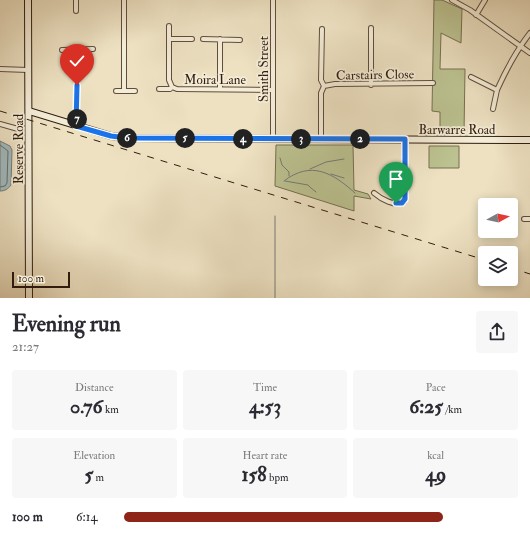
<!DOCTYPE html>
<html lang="en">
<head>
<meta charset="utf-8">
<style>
  body { margin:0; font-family:"IM FELL Double Pica",serif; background:#f7f7f7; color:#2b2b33; height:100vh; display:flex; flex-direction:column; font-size:15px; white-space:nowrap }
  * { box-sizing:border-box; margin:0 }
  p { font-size:13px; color:#7c7c81 }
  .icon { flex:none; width:22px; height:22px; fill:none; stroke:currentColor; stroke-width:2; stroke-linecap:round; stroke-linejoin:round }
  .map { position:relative; height:298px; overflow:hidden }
  .panel { display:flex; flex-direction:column; background:#fff; flex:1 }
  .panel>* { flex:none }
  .needle { width:26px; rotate:82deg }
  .fabs { position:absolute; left:478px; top:198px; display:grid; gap:8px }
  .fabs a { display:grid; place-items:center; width:40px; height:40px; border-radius:4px; background:#fff; box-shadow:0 2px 10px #0003; font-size:20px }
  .scale { position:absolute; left:12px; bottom:10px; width:58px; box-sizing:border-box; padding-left:4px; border:2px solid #311c0e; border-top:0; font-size:11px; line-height:14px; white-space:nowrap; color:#311c0e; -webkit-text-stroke:3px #f3ecd7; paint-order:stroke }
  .pin { position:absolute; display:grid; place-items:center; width:34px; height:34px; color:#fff; margin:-41px -17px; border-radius:50% 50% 50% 0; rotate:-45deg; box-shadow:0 0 4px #0007 }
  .pin .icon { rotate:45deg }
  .km { position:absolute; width:20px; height:20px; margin:-10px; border-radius:50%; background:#222; color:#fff; font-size:11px; line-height:20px; text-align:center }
  .round { display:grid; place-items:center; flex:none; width:42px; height:42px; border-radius:4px; background:#f7f7f7 }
  .overview { display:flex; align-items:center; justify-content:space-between; height:68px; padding:0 12px }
  h1 { font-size:22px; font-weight:700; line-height:30px }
  .metrics { display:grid; grid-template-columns:repeat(3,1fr); gap:6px; height:68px; padding:4px 12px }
  .metrics div { display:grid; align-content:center; border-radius:4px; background:#f7f7f7; text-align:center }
  .metrics b { font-size:20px; font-weight:700 }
  .metrics small { font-size:11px; font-weight:400 }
  .metrics p { font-size:11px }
  ul { padding:0 12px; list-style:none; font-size:13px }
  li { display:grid; grid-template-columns:64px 48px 1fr; align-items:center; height:30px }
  li i { height:10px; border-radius:5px; background:#8f2418 }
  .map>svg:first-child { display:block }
</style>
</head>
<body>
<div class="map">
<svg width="530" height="298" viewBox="0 0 530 298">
  <rect width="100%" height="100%" fill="#ede1c2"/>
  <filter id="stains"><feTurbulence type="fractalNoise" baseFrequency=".005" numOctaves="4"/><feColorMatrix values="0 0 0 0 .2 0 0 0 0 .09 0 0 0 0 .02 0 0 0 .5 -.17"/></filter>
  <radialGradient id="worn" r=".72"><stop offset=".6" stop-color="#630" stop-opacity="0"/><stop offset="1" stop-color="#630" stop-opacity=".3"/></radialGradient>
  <path fill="#bcc291" stroke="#766f50" d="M 434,0 L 442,0 L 462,9 L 461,43 L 441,33 L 440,69 L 465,69 L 464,134 L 440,134 L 440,112 L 432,111 Z
    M 276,145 L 353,145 L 354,190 L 368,194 L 371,199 L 354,196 L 354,211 L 275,186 Z
    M 429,146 L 459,146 L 459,168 L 429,168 Z"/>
  <path fill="#a0babf" stroke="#747b78" d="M 0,141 L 10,146 L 12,150 L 11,185 C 8,189 5,191 0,191 Z"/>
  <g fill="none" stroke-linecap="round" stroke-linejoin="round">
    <path stroke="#686b66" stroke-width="1" d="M 0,145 L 8,151 L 7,183 L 5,186 L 0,187"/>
    <path stroke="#747b78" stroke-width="1" d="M 280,158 L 282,165 L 289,172 L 289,176
      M 310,169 L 326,162 L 344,159
      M 331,174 L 344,178
      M 284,181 C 311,160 333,173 355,193
      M 285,181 L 308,185 L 311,188 L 316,192
      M 275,216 L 275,298"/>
    <defs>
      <path id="street" d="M 76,0 L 76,11
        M 124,0 L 124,91
        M 452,0 L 470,10 L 530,53
        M 476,15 L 485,0
        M 169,26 L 169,80 L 172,87
        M 322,29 L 321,80 L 324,86
        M 169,39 L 192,39
        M 203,39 L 240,40
        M 62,50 L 93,49
        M 0,69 L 28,70
        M 471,77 L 497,90 C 506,70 516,51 530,33
        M 371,85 L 371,28
        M 159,89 L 170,89 L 172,87 L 177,89 L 273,90
        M 220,89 L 220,39
        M 116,91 L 135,91
        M 493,109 L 497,90
        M 0,124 L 18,129
        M 77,126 L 77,49
        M 273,139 L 273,0
        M 321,139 L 321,93 L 324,86 L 335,84 L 433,83
        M 374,193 C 381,199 395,207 404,202 L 405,139
        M 524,219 L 530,219"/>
      <path id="secondary" d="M 28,0 L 29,298
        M 29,111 L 111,136 L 127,138 L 530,140"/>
    </defs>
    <use href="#street" stroke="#604d3b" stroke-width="6"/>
    <use href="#secondary" stroke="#311c0e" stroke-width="8"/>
    <use href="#street" stroke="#f3ecd7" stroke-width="4"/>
    <use href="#secondary" stroke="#f3ecd7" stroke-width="6"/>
    <path stroke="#311c0e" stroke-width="1" stroke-dasharray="7 7" stroke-linecap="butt" d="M 0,111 L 485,260
      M 511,268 L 530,274"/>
  </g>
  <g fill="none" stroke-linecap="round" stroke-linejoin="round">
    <defs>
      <path id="route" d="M 77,85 L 76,126 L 111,136 L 127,138 L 405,139 L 405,199 L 402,203 L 396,203"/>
    </defs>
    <use href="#route" stroke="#fff" stroke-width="8"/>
    <use href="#route" stroke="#1a73e8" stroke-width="5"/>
  </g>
  <g text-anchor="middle" stroke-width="3.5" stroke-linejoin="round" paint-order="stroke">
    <g font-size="13" fill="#311c0e" stroke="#f3ecd7">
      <text transform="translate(263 69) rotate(-90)" y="5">Smith Street</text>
      <text transform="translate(375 74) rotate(-1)" y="5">Carstairs Close</text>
      <text x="215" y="84">Moira Lane</text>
      <text x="457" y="134">Barwarre Road</text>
      <text transform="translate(18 149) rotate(-90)" y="5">Reserve Road</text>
    </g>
  </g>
  <rect width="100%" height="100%" filter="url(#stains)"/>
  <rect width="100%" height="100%" fill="url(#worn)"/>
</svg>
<div class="fabs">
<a><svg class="needle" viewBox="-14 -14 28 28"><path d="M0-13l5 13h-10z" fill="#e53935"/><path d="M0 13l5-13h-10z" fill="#7c7c81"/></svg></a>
<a><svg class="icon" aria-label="layers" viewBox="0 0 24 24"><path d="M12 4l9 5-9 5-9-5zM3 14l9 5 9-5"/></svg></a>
</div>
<div class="scale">100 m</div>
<div class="pin" style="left:396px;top:203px;background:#1e9e55"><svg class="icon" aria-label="arrive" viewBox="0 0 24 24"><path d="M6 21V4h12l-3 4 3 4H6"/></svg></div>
<div class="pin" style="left:77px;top:85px;background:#d93025"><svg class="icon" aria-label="check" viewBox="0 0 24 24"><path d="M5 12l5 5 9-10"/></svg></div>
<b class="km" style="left:360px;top:139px">2</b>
<b class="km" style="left:301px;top:139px">3</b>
<b class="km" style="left:243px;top:139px">4</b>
<b class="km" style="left:185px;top:138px">5</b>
<b class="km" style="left:127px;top:138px">6</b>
<b class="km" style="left:77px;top:119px">7</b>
</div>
<section class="panel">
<div class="overview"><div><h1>Evening run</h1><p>21:27</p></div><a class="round"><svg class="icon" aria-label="share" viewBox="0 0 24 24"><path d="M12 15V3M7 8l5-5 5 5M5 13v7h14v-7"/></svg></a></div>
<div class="metrics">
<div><p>Distance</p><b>0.76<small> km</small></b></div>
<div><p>Time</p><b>4:53</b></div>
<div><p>Pace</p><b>6:25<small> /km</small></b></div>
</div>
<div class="metrics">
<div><p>Elevation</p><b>5<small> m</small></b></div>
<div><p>Heart rate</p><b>158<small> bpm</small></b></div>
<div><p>kcal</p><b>49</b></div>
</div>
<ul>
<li><b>100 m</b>6:14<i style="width:81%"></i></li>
</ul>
</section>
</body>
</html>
